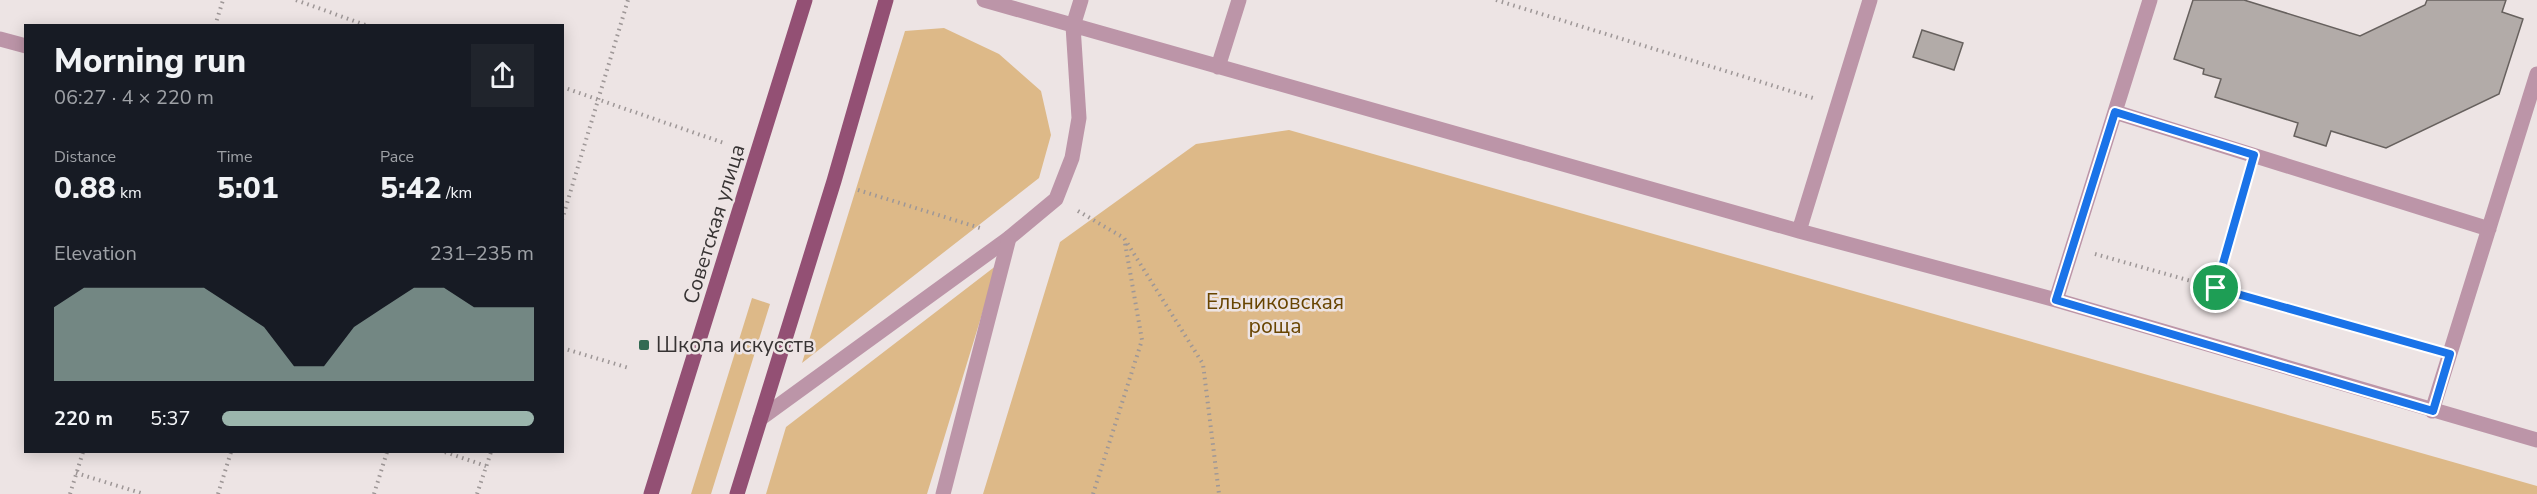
<!DOCTYPE html>
<html lang="en">
<head>
<meta charset="utf-8">
<style>
  body { margin:0; font-family:"Nunito Sans",sans-serif; background:#20242c; color:#f1f3f6; height:100vh; display:flex; flex-direction:column; font-size:22px; white-space:nowrap }
  * { box-sizing:border-box; margin:0 }
  p { font-size:20px; color:#9ea1a6 }
  .icon { flex:none; width:33px; height:33px; fill:none; stroke:currentColor; stroke-width:2; stroke-linecap:round; stroke-linejoin:round }
  .map { position:relative; flex:1; overflow:hidden }
  .drawer { position:absolute; left:24px; top:24px; width:540px; height:429px; display:flex; flex-direction:column; background:#171b24; border-radius:0px; box-shadow:0 3px 15px #0003 }
  .drawer>* { flex:none }
  .pin { position:absolute; display:grid; place-items:center; width:51px; height:51px; color:#fff; margin:-26px; border:3px solid #fff; border-radius:50%; box-shadow:0 2px 6px #0007 }
  .round { display:grid; place-items:center; flex:none; width:63px; height:63px; border-radius:0px; background:#20242c }
  .summary { display:flex; align-items:center; justify-content:space-between; height:102px; padding:0 30px }
  h1 { font-size:33px; font-weight:800; line-height:45px }
  .stats { display:grid; grid-template-columns:repeat(3,1fr); gap:9px; height:102px; padding:6px 30px }
  .stats div { display:grid; align-content:center }
  .stats b { font-size:30px; font-weight:800 }
  .stats small { font-size:16px; font-weight:400 }
  .stats p { font-size:16px }
  .chart { height:168px; padding:12px 30px }
  .chart p { display:flex; justify-content:space-between }
  .chart svg { width:100%; height:108px; margin-top:6px; fill:#9bb5ac; opacity:.7 }
  ul { padding:0 30px; list-style:none; font-size:20px }
  li { display:grid; grid-template-columns:96px 72px 1fr; align-items:center; height:45px }
  li i { height:15px; border-radius:8px; background:#9bb5ac }
  .map>svg:first-child { display:block }
</style>
</head>
<body>
<div class="map">
<svg width="2537" height="494" viewBox="0 0 2537 494">
  <rect width="100%" height="100%" fill="#ede4e4"/>
  <path fill="#ddb988" d="M 944,28 L 999,54 L 1041,91 L 1051,135 L 1039,178 L 802,363 L 905,31 Z
    M 1289,130 L 2537,486 L 2537,494 L 983,494 L 1060,242 L 1196,144 Z
    M 997,265 L 927,494 L 766,494 L 786,427 Z
    M 752,298 L 770,304 L 711,494 L 691,494 Z"/>
  <path fill="#b2aba8" stroke="#67615e" stroke-width="1.5" d="M 2193,0 L 2244,0 L 2360,36 L 2425,5 L 2427,0 L 2506,0 L 2502,12 L 2523,19 L 2499,94 L 2386,148 L 2331,131 L 2326,146 L 2294,136 L 2298,123 L 2215,97 L 2221,79 L 2203,74 L 2204,69 L 2174,59 Z
    M 1922,30 L 1963,43 L 1954,70 L 1913,57 Z"/>
  <g fill="none" stroke-linecap="round" stroke-linejoin="round">
    <path stroke="#9e9797" stroke-width="4" stroke-dasharray="1.5 4.5" stroke-linecap="butt" d="M 296,0 L 368,26
      M 1496,0 L 1813,98
      M 215,26 L 223,0
      M 562,87 L 724,143
      M 858,190 L 980,228
      M 1078,211 L 1124,238 L 1203,364 L 1219,494
      M 562,220 L 628,0
      M 2095,254 L 2426,347
      M 2216,288 L 2247,179
      M 562,348 L 629,368
      M 445,452 L 486,466
      M 76,473 L 144,494
      M 70,494 L 83,452
      M 218,494 L 231,452
      M 374,494 L 387,452
      M 477,494 L 491,452
      M 1093,494 L 1142,340 L 1125,243"/>
    <path stroke="#bc95a8" stroke-width="15" d="M 984,0 L 1799,231 L 2056,300 L 2537,440
      M 0,39 L 26,46
      M 1218,67 L 1239,0
      M 2115,112 L 2489,229
      M 1799,231 L 1870,0
      M 2056,300 L 2150,0
      M 2432,411 L 2537,74
      M 760,419 L 1009,238 L 1056,199 L 1072,158 L 1079,118 L 1073,26 L 1081,0"/>
    <path stroke="#bc95a8" stroke-width="15" d="M 943,494 L 1009,238"/>
    <path stroke="#935074" stroke-width="15" d="M 651,494 L 805,0
      M 737,494 L 834,181 L 886,0"/>
  </g>
  <g fill="none" stroke-linecap="round" stroke-linejoin="round">
    <defs>
      <path id="route" d="M 2115,112 L 2254,155 L 2216,288 L 2450,354 L 2433,411 L 2056,300 Z"/>
    </defs>
    <use href="#route" stroke="#fff" stroke-width="12"/>
    <use href="#route" stroke="#1a73e8" stroke-width="8"/>
  </g>
  <rect fill="#326a52" stroke="#ede4e4" stroke-width="2" x="638" y="339" width="12" height="12" rx="3"/>
  <g text-anchor="middle" stroke-width="5" stroke-linejoin="round" paint-order="stroke">
    <g font-size="21" fill="#373333" stroke="#ede4e4">
      <text transform="translate(714 224) rotate(-73)" y="7">Советская улица</text>
    </g>
    <g font-size="21" fill="#684400" stroke="#ede4e4">
      <text x="1275" y="309">Ельниковская<tspan x="1275" dy="24">роща</tspan></text>
    </g>
    <g font-size="21" fill="#373333" stroke="#ede4e4" text-anchor="start">
      <text x="656" y="352">Школа искусств</text>
    </g>
  </g>
</svg>
<div class="pin" style="left:2216px;top:288px;background:#1e9e55"><svg class="icon" aria-label="arrive" viewBox="0 0 24 24"><path d="M6 21V4h12l-3 4 3 4H6"/></svg></div>
<section class="drawer">
<div class="summary"><div><h1>Morning run</h1><p>06:27 · 4 × 220 m</p></div><a class="round"><svg class="icon" aria-label="share" viewBox="0 0 24 24"><path d="M12 15V3M7 8l5-5 5 5M5 13v7h14v-7"/></svg></a></div>
<div class="stats">
<div><p>Distance</p><b>0.88<small> km</small></b></div>
<div><p>Time</p><b>5:01</b></div>
<div><p>Pace</p><b>5:42<small> /km</small></b></div>
</div>
<div class="chart"><p><span>Elevation</span>231–235 m</p>
<svg viewBox="0 0 160 44" preserveAspectRatio="none"><path d="M0 44V14L10 6L20 6L30 6L40 6L50 6L60 14L70 22L80 38L90 38L100 22L110 14L120 6L130 6L140 14L150 14L160 14V44z"/></svg>
</div>
<ul>
<li><b>220 m</b>5:37<i style="width:100%"></i></li>
</ul>
</section>
</div>
</body>
</html>
